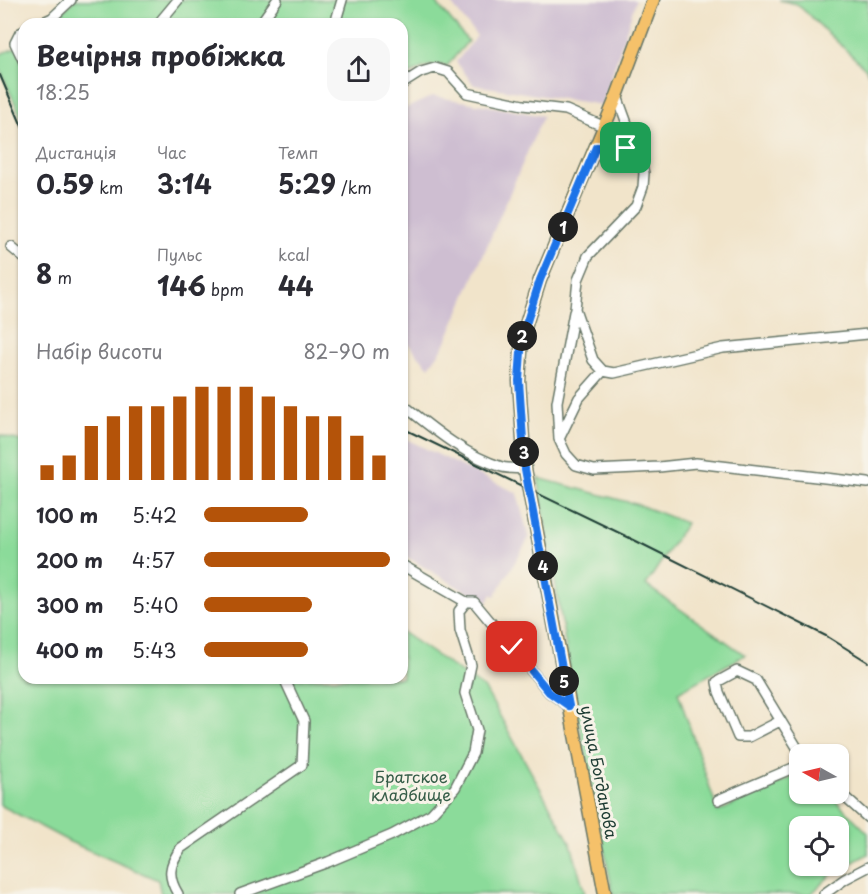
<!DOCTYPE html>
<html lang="uk">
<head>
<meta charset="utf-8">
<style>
  body { margin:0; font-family:"Playpen Sans",sans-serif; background:#f7f7f7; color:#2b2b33; height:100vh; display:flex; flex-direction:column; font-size:22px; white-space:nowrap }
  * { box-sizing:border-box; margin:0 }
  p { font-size:20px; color:#7c7c81 }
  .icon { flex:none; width:33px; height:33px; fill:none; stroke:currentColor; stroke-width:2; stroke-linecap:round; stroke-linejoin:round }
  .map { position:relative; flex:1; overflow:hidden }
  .details { position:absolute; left:18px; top:18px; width:390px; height:666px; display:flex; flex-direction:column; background:#fff; border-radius:18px; box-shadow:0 2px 4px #0004 }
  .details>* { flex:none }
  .needle { width:39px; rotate:278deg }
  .buttons { position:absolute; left:789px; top:744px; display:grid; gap:12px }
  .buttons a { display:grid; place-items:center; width:60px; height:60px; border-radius:12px; background:#fff; box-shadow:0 2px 4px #0004; font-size:30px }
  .pin { position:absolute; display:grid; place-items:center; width:51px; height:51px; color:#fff; margin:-26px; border-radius:12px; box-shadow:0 3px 9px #0006 }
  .km { position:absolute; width:30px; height:30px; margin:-15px; border-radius:50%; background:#222; color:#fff; font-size:16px; line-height:30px; text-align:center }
  .round { display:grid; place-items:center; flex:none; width:63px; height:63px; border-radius:18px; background:#f7f7f7 }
  .summary { display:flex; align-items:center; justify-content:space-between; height:102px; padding:0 18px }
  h1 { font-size:27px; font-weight:700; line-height:45px }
  .figures { display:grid; grid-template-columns:repeat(3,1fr); gap:9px; height:102px; padding:6px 18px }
  .figures div { display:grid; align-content:center }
  .figures b { font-size:26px; font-weight:700 }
  .figures small { font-size:16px; font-weight:400 }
  .figures p { font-size:16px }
  .chart { height:168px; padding:12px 18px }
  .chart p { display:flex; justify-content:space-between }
  .chart svg { width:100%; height:108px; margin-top:6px; stroke:#b45309; stroke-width:6 }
  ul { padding:0 18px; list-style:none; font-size:20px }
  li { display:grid; grid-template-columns:96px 72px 1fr; align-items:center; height:45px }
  li i { height:15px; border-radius:8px; background:#b45309 }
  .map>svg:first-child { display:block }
</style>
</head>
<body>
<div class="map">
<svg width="868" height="894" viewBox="0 0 868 894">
  <rect width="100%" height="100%" fill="#f7f3e8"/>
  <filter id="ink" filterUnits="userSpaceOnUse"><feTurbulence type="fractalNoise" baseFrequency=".0167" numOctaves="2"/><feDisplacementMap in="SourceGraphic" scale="12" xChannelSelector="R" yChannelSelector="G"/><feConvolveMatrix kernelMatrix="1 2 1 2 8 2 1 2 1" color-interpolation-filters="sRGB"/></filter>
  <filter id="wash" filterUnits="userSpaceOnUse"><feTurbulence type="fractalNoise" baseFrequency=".008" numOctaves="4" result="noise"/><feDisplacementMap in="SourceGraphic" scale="24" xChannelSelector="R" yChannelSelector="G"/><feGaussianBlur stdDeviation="1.35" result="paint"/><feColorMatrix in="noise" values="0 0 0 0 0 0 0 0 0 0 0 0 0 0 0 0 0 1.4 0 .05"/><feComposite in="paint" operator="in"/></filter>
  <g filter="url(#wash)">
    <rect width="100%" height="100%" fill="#f1e4ca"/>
    <path fill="#cebed1" d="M 448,0 L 636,0 L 602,105 L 474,85 L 456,62 L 477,36 Z
      M 433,96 L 543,116 L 444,346 L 429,367 L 402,337 L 402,110 Z
      M 402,437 L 517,493 L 529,538 L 495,596 L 492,594 L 487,604 L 402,554 Z"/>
    <path fill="#8bdb9a" stroke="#558c67" stroke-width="1.5" fill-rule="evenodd" d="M 74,0 L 434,0 L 468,41 L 447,66 C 429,62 417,70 402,79 L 402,24 L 56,24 L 55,20 Z
      M 779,0 L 868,0 L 868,74 L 865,68 L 797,4 Z
      M 24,45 L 24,124 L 0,69 L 0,54 Z
      M 0,435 L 24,442 L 24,678 L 402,678 L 402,632 L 485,689 L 571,844 L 585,894 L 161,894 L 158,880 L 70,842 L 0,805 Z
      M 538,478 L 639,505 L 686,523 L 646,585 L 745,655 L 678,692 L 718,812 L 799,774 L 800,794 L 829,794 L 868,833 L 868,854 L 833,873 L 811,894 L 613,894 L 575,702 ZM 800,826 L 838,826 L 838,866 L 800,866 Z"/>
  </g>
  <g filter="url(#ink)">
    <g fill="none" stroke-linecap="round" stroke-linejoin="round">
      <defs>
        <path id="minor" d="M 39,24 L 52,18
          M 53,24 L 52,18 L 71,0
          M 158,24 L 178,0
          M 260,24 L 277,0
          M 335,24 L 342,0
          M 24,31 L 20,33 L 15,43 L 24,62
          M 402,84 L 421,72 L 435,68 L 448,72 L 467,93 L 523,105 L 566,110 L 605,127
          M 617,96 L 640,159
          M 596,147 L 626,149 L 641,161 L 644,173 L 643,187 L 636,206 L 588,256 L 578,280 L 575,309 L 593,360 L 603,371 L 614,373 L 723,348 L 868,334
          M 11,247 L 24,258
          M 574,312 L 557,402 L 559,439 L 566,454 L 576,465 L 594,470 L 659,467 L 696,463 L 868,483
          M 402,404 C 432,428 465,456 502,467 C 509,469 518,468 525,469
          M 560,437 L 579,398 L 603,371
          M 402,565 L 466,602
          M 780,721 L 749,737 L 738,737 L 719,692 L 717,682 L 737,671 L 756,680 L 801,754
          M 838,791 L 868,818
          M 718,800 L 800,765
          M 178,894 C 167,876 169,865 181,848 L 302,765 L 304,721 L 284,678
          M 240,894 L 328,862 L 392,835 L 431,814 L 455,788 L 473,753 L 477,730 L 465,693 L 471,665 L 460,630 L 459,611 L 466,602 L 474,602 L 549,692 L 569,706
          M 824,894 L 845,879 L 868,867"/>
        <path id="major" d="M 605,894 L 525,469 L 519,381 L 522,337 L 540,280 L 617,96 L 653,0"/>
      </defs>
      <use href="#minor" stroke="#687768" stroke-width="12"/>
      <use href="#major" stroke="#687768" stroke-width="15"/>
      <use href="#minor" stroke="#fff" stroke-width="9"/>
      <use href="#major" stroke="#f5c16b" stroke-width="12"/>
      <path stroke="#1f3d34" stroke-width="2" d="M 0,75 L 24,131
        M 402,428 L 636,541 L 828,637 L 868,662"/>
    </g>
  </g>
  <g fill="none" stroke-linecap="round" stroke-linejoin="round" filter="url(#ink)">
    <defs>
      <path id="route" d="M 512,647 L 549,692 L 569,706 L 525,469 L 519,381 L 522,337 L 540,280 L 596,147 L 626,148"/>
    </defs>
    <use href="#route" stroke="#fff" stroke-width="12"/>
    <use href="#route" stroke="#1a73e8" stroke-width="8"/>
  </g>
  <g text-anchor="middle" stroke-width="6" stroke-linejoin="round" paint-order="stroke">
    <g font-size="16" fill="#1f3d34" stroke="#f7f3e8">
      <text transform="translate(599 772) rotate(79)" y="6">улица Богданова</text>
    </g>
    <g font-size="16" fill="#355d48" stroke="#f7f3e8">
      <text x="411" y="783">Братское<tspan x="411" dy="18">кладбище</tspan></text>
    </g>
  </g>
</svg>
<div class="buttons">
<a><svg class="needle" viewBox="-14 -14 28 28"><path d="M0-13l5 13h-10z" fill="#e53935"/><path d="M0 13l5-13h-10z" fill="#7c7c81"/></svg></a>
<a><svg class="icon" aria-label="locate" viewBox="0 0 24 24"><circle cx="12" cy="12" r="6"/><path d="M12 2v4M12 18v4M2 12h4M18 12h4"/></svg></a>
</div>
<div class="pin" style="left:626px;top:148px;background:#1e9e55"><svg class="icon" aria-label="arrive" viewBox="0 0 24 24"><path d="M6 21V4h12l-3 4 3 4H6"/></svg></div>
<div class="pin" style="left:512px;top:647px;background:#d93025"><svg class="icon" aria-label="check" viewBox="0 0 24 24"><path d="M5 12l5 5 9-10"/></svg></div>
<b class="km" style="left:563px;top:227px">1</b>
<b class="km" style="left:522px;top:336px">2</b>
<b class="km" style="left:524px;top:452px">3</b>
<b class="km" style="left:543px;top:566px">4</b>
<b class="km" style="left:564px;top:681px">5</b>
<section class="details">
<div class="summary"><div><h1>Вечірня пробіжка</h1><p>18:25</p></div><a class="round"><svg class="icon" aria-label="share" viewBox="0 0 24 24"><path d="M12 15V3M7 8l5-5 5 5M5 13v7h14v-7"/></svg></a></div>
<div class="figures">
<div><p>Дистанція</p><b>0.59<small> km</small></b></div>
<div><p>Час</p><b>3:14</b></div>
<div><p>Темп</p><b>5:29<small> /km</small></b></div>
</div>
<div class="figures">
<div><b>8<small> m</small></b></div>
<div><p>Пульс</p><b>146<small> bpm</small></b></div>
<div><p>kcal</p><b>44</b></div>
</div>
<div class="chart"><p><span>Набір висоти</span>82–90 m</p>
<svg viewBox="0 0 160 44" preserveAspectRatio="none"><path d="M5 44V38M15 44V34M25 44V22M35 44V18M45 44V14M55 44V14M65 44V10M75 44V6M85 44V6M95 44V6M105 44V10M115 44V14M125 44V18M135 44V18M145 44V26M155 44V34"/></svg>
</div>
<ul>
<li><b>100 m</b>5:42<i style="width:56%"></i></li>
<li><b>200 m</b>4:57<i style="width:100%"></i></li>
<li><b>300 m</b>5:40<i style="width:58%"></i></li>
<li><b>400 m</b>5:43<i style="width:56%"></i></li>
</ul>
</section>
</div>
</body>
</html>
